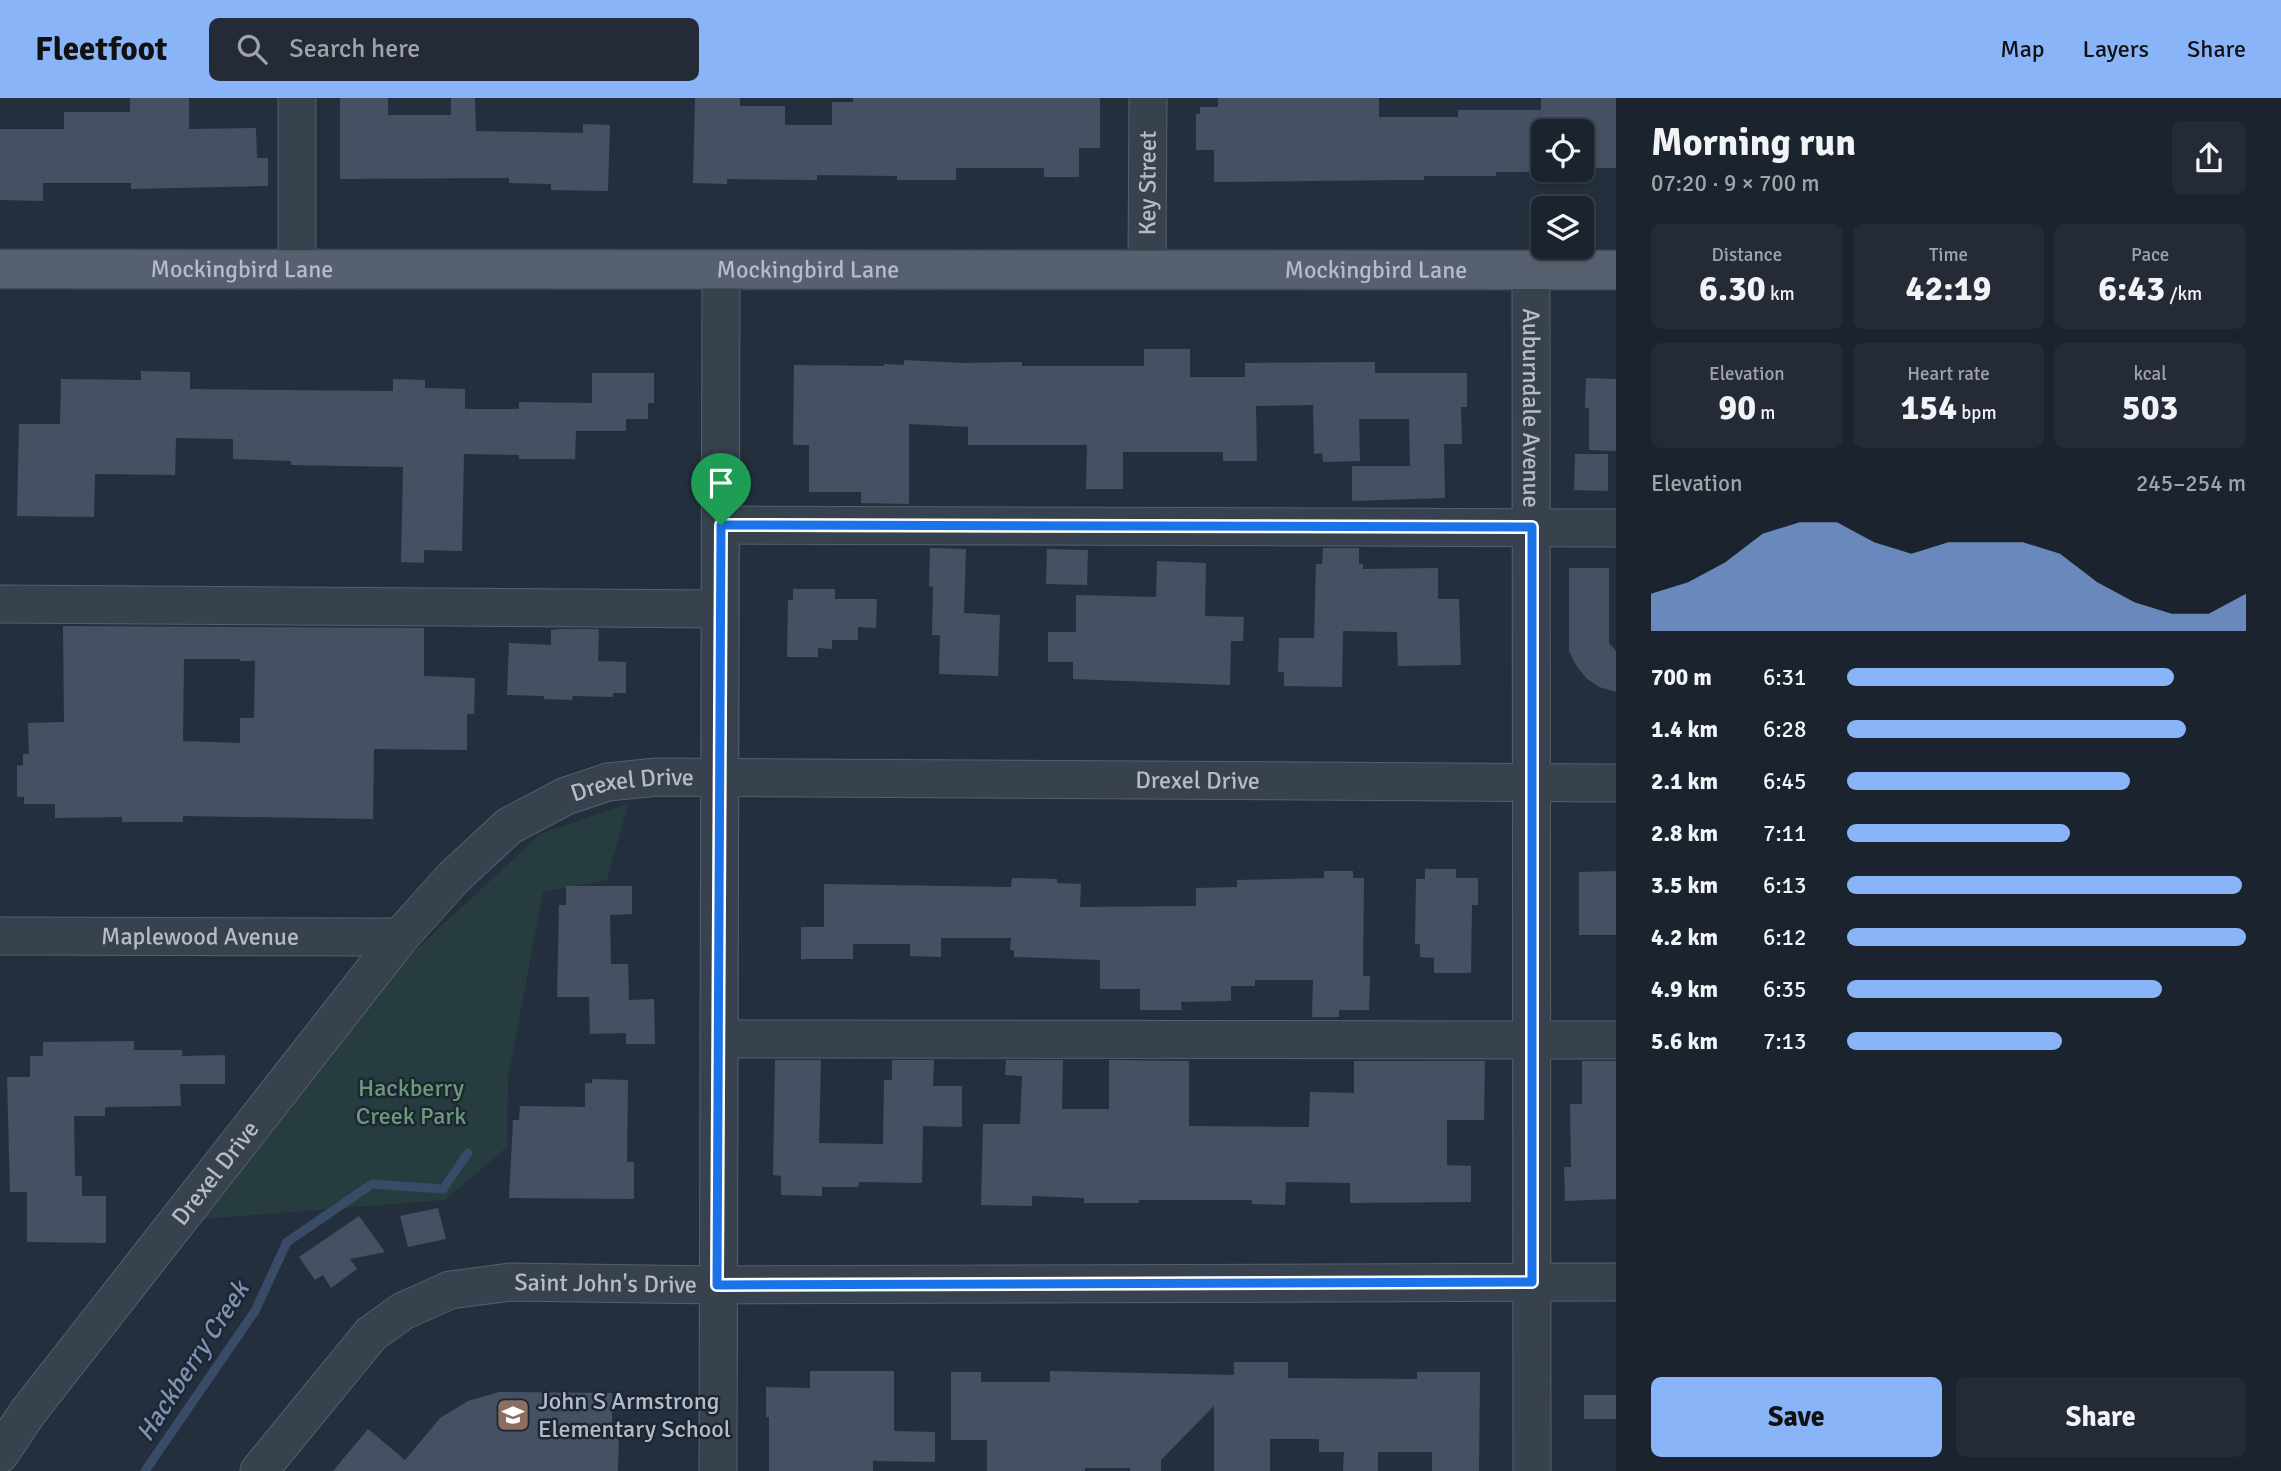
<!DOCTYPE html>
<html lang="en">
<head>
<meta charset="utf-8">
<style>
  body { margin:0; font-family:Signika,sans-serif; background:#242b36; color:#f1f3f6; height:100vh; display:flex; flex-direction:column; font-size:26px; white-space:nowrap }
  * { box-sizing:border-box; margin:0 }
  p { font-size:23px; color:#a0a4aa }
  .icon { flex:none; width:38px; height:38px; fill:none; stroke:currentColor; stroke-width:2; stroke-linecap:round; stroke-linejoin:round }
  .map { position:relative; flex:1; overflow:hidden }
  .panel { display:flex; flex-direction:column; background:#1b232e; width:665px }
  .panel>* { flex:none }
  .controls { position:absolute; left:1531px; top:21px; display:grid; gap:14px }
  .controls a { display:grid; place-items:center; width:63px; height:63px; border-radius:10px; background:#1b232e; box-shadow:0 2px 5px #0004,0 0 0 2px #39404a; font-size:35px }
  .pin { position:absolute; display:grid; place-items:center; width:60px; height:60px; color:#fff; margin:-72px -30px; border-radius:50% 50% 50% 0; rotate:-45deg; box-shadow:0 0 7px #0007 }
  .pin .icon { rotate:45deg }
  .round { display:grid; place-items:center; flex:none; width:74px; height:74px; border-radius:10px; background:#242b36 }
  .headline { display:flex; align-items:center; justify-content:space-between; height:119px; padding:0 35px }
  h1 { font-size:38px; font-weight:700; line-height:52px }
  .stats { display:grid; grid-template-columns:repeat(3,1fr); gap:10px; height:119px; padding:7px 35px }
  .stats div { display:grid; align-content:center; border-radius:10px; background:#242b36; text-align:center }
  .stats b { font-size:35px; font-weight:700 }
  .stats small { font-size:19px; font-weight:400 }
  .stats p { font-size:19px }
  .chart { height:196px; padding:14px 35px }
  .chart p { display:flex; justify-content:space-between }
  .chart svg { width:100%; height:126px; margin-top:7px; fill:#8ab4f8; opacity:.7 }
  .primary-button { display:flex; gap:14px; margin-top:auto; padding:14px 35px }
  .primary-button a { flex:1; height:80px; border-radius:10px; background:#8ab4f8; color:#111; font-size:28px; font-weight:700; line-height:80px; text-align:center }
  .primary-button a+a { background:#242b36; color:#f1f3f6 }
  ul { padding:0 35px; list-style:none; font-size:23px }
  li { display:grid; grid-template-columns:112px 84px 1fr; align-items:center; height:52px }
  li i { height:18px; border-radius:9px; background:#8ab4f8 }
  header { display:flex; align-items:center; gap:42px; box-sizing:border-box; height:98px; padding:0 35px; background:#8ab4f8; color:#111 }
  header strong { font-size:33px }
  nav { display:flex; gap:38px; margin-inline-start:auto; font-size:24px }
  .search { width:490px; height:63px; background:#242b36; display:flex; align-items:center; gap:18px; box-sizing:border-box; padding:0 24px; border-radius:10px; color:#a0a4aa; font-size:26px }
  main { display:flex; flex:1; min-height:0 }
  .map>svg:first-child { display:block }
</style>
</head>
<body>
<header>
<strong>Fleetfoot</strong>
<div class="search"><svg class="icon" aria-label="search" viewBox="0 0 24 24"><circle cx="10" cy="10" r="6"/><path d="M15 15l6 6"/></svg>Search here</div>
<nav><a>Map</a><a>Layers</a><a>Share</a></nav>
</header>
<main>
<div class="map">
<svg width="1616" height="1373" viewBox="0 0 1616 1373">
  <rect width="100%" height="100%" fill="#242f3e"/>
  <path fill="#263c3f" d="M 628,706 L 607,782 L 543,794 L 508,981 L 507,1049 L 445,1102 L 189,1122 L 403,864 L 540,736 Z"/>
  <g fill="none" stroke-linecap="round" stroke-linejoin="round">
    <path stroke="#394c67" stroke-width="9" d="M 145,1373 L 255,1213 L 287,1144 L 372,1086 L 443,1091 L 468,1055"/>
  </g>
  <path fill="#455162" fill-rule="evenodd" d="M 130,0 L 189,0 L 189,31 L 256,30 L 257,60 L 268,60 L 268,88 L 131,91 L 131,85 L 43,85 L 43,103 L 0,102 L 0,31 L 64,31 L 64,14 L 130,14 Z
    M 340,0 L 388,0 L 388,17 L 451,17 L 451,0 L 475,0 L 476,33 L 583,35 L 583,26 L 610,27 L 608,93 L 551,92 L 551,86 L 509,85 L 509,80 L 340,81 Z
    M 695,0 L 740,0 L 740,8 L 785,8 L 785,27 L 832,27 L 832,4 L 853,4 L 853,0 L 1100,0 L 1100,50 L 1079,50 L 1079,79 L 1044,79 L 1044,70 L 956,70 L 956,82 L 897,82 L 897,78 L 817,77 L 817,82 L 727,81 L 727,86 L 693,85 Z
    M 1218,0 L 1379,0 L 1379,19 L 1458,19 L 1458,12 L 1541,12 L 1541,0 L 1616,0 L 1616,70 L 1582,70 L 1582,33 L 1544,33 L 1544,72 L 1577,72 L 1577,74 L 1496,74 L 1496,78 L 1424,78 L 1424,82 L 1404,82 L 1214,84 L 1214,52 L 1196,52 L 1196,16 L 1200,16 L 1200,9 L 1218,9 Z
    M 1144,251 L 1190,251 L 1190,279 L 1245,279 L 1245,265 L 1375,264 L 1375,275 L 1467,275 L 1467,309 L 1461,309 L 1462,346 L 1444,346 L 1445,400 L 1352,403 L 1352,368 L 1410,368 L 1409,321 L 1359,321 L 1360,363 L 1323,364 L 1322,355 L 1314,356 L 1313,307 L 1256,308 L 1257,363 L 1223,363 L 1223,354 L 1123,354 L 1123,391 L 1086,391 L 1087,347 L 968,347 L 968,329 L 909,326 L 909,406 L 861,405 L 861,394 L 809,394 L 809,347 L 793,347 L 794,267 L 884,268 L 884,266 L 904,267 L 904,262 L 964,265 L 1022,264 L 1022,268 L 1144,268 Z
    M 141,273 L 190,274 L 190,291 L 393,293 L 393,281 L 425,282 L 425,290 L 465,291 L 465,311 L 519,311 L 519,304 L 592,305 L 592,275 L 654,275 L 654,305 L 648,305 L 648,321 L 626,321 L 626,333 L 576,333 L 575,361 L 519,361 L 519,357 L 464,356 L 462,453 L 424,452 L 424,465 L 401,464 L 403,369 L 291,367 L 291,363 L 233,361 L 233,341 L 176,340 L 175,377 L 95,376 L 94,419 L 17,418 L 19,326 L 60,326 L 61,281 L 141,282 Z
    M 1586,280 L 1616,281 L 1616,353 L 1589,352 L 1589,310 L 1585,310 Z
    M 1575,356 L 1608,356 L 1608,393 L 1574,392 Z
    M 930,450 L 966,451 L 964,515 L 1000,517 L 998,578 L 939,576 L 940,537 L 932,537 L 933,489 L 929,488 Z
    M 1323,450 L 1359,450 L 1359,466 L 1363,466 L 1363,471 L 1438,470 L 1438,501 L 1459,501 L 1461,567 L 1398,568 L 1397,534 L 1343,533 L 1342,589 L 1284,588 L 1284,574 L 1278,574 L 1279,540 L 1314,540 L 1316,466 L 1322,466 Z
    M 1047,451 L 1088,452 L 1087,487 L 1046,486 Z
    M 1157,463 L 1206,465 L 1205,518 L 1244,519 L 1243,543 L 1231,543 L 1230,587 L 1073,581 L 1073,564 L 1048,564 L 1048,534 L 1076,534 L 1076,497 L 1156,499 Z
    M 1569,470 L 1609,470 L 1609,545 L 1616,553 L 1616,594 L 1599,589 L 1586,580 L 1576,567 L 1569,553 Z
    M 793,491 L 835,491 L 835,501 L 877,501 L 876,530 L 858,529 L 858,542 L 832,542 L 832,551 L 818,550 L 818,559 L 787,559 L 788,502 L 793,502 Z
    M 63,528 L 424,530 L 424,578 L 475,580 L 474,616 L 467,616 L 467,652 L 374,651 L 373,721 L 183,718 L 183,724 L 122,724 L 122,719 L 55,720 L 55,706 L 24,706 L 24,699 L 17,699 L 17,668 L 23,667 L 23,656 L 29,656 L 28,625 L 64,624 ZM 184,561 L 240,561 L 240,563 L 255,563 L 254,620 L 240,620 L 240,645 L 183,643 Z
    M 561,531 L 599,531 L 598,563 L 626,564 L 626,595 L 613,595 L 613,599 L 573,598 L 572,602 L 544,601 L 544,598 L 507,597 L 509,545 L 551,547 L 551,532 Z
    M 1425,771 L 1456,771 L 1456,780 L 1478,780 L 1478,807 L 1472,807 L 1471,875 L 1434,875 L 1434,860 L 1420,859 L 1420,846 L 1415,846 L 1416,781 L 1425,781 Z
    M 1324,773 L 1353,773 L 1353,780 L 1364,780 L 1363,878 L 1370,878 L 1369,912 L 1339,912 L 1339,919 L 1312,919 L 1313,882 L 1255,882 L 1255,888 L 1231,888 L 1231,903 L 1181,904 L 1182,912 L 1140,912 L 1140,891 L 1100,891 L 1100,862 L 1014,859 L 1014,852 L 1010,852 L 1011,840 L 941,840 L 941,859 L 910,858 L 910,846 L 853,846 L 853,861 L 801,861 L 801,829 L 824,829 L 824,786 L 1011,789 L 1012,780 L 1057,781 L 1057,785 L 1081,786 L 1080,809 L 1196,808 L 1196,790 L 1237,789 L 1237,782 L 1324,780 Z
    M 1616,773 L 1616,837 L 1579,837 L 1579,774 Z
    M 566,788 L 632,788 L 632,816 L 610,817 L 611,866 L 628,866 L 629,902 L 654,901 L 655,946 L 626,946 L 626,935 L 590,936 L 589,899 L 557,899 L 559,807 L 566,807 Z
    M 134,943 L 134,952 L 182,952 L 182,958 L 225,957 L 225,986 L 180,986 L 181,1008 L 105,1009 L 105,1018 L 74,1018 L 75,1078 L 82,1078 L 82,1098 L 106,1098 L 106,1145 L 27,1144 L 27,1094 L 10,1094 L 7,979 L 30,979 L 30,958 L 43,958 L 43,944 Z
    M 775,962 L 821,962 L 819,1045 L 883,1046 L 884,982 L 892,982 L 892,962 L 934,962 L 933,988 L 962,988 L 962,1029 L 923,1028 L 922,1085 L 859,1084 L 858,1089 L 822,1089 L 822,1098 L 781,1097 L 781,1078 L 773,1077 Z
    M 1006,962 L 1063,962 L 1062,1011 L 1109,1011 L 1109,962 L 1189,963 L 1189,1028 L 1309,1029 L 1310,994 L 1354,995 L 1354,963 L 1485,963 L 1484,1022 L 1447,1022 L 1447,1067 L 1471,1068 L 1471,1104 L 1350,1105 L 1350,1085 L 1286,1084 L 1285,1107 L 1252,1106 L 1252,1102 L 1139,1102 L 1139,1105 L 1084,1105 L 1084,1100 L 1032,1098 L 1032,1108 L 981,1107 L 983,1026 L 1020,1026 L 1022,978 L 1005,977 Z
    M 1582,963 L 1616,963 L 1616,1101 L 1565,1103 L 1564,1069 L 1571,1069 L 1570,1006 L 1582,1006 Z
    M 592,981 L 628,982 L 627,1064 L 634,1064 L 634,1101 L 509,1100 L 513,1022 L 519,1022 L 520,1008 L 585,1009 L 585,985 L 592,985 Z
    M 438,1110 L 446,1141 L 408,1149 L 400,1118 Z
    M 359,1118 L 385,1154 L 350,1161 L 357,1171 L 331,1190 L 323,1177 L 315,1182 L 299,1159 Z
    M 1234,1264 L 1288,1264 L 1288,1280 L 1417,1281 L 1417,1274 L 1480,1274 L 1479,1373 L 1432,1373 L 1432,1354 L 1378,1354 L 1378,1373 L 1343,1373 L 1344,1354 L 1319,1354 L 1319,1341 L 1270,1341 L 1270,1373 L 1214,1373 L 1214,1308 L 1161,1362 L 1161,1373 L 1130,1373 L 1130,1370 L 1085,1370 L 1085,1373 L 987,1373 L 987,1342 L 951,1342 L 951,1274 L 981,1274 L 981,1284 L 1050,1284 L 1050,1273 L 1234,1277 Z
    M 810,1273 L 894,1273 L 894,1333 L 935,1334 L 935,1364 L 873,1363 L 873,1373 L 769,1373 L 769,1319 L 766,1319 L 766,1289 L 810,1290 Z
    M 499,1294 L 612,1295 L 612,1336 L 619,1336 L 618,1373 L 333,1373 L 368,1331 L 405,1362 L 440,1320 L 468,1303 Z
    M 1584,1297 L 1616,1297 L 1616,1321 L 1584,1321 Z"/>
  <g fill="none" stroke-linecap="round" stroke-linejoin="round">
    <defs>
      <g id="minor">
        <path d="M 297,0 L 297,172"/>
        <path id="s1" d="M 1147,171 L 1148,0"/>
        <path id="s2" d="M 1531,172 L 1532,1373"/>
        <path d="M 721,427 L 1616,430"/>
        <path d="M 0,506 L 720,511"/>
        <path id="s3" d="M 0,838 L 400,839"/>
        <path d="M 719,941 L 1616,942"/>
        <path id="s4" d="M 0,1356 L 28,1314 L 400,839 L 454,779 L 509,728 L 566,698 L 608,684 L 657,679 L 1616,685"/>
        <path id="s5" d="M 259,1373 L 371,1236 L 403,1213 L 450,1192 L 510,1184 L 717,1187 L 1616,1184"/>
        <path d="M 718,1373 L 721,173"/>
      </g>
      <g id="major">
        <path id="s6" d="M 0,171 L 1616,172"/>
      </g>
    </defs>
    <use href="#minor" stroke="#565f6c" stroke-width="39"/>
    <use href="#major" stroke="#414a57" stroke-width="41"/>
    <use href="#minor" stroke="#38414e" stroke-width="37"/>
    <use href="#major" stroke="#56606e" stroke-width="38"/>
  </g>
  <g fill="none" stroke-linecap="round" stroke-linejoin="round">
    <defs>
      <path id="route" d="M 721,427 L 1532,429 L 1532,1184 L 717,1187 Z"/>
    </defs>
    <use href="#route" stroke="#fff" stroke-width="14"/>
    <use href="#route" stroke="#1a73e8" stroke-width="9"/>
  </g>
  <defs>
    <symbol id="school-square" viewBox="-11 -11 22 22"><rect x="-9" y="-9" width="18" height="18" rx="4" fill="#8d6e63" stroke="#1d2633"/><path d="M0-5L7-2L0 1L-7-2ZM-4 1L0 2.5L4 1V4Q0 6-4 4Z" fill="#fff"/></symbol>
  </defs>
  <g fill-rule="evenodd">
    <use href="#school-square" x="494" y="1298" width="38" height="38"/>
  </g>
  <g text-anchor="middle" stroke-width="5" stroke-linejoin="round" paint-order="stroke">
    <g font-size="24" fill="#b4bcc9" stroke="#1d2633">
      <text dy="8" stroke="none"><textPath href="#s1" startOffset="86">Key Street</textPath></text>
      <text dy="8" stroke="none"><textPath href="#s6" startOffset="242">Mockingbird Lane</textPath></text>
      <text dy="8" stroke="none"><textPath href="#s6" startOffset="808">Mockingbird Lane</textPath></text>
      <text dy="8" stroke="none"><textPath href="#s6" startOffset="1376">Mockingbird Lane</textPath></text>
      <text dy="8" stroke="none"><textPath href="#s2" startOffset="138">Auburndale Avenue</textPath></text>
      <text dy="8" stroke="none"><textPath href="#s4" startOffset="1508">Drexel Drive</textPath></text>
      <text dy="8" stroke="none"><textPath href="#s4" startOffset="942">Drexel Drive</textPath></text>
      <text dy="8" stroke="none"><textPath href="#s3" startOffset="200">Maplewood Avenue</textPath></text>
      <text dy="8" stroke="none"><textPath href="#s4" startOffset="354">Drexel Drive</textPath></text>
      <text dy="8" stroke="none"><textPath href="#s5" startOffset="424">Saint John's Drive</textPath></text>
    </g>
    <g font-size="24" fill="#6b9a76" stroke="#1d2633">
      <text x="411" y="998">Hackberry<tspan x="411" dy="28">Creek Park</tspan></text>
    </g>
    <g font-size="24" fill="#b4bcc9" stroke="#1d2633" text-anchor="start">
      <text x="538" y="1311">John S Armstrong<tspan x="538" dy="28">Elementary School</tspan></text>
    </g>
    <g font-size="26" font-style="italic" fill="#7c92b1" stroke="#1d2633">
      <text transform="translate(192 1263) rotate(-57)" y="9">Hackberry Creek</text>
    </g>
  </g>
</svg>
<div class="controls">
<a><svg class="icon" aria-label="locate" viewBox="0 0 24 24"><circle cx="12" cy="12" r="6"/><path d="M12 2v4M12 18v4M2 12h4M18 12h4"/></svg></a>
<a><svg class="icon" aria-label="layers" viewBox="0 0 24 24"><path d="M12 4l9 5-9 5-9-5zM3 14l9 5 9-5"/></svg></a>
</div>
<div class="pin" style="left:721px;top:427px;background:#1e9e55"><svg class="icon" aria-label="arrive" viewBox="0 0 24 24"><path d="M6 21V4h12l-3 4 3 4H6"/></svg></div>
</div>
<section class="panel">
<div class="headline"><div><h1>Morning run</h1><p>07:20 · 9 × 700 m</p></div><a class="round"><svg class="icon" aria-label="share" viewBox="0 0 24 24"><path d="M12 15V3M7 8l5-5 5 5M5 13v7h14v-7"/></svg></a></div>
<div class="stats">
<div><p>Distance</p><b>6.30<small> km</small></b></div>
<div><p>Time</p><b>42:19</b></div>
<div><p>Pace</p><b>6:43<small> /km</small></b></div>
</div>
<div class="stats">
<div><p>Elevation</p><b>90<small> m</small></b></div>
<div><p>Heart rate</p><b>154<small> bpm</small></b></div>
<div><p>kcal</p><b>503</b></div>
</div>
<div class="chart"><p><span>Elevation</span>245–254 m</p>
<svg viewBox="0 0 160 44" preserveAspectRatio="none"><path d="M0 44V31L10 27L20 20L30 10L40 6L50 6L60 13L70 17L80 13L90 13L100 13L110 17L120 27L130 34L140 38L150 38L160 31V44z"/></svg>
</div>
<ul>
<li><b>700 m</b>6:31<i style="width:82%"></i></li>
<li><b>1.4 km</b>6:28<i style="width:85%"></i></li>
<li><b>2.1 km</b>6:45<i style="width:71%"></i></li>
<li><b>2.8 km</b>7:11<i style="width:56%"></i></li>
<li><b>3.5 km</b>6:13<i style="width:99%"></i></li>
<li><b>4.2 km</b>6:12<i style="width:100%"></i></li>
<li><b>4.9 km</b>6:35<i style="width:79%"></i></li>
<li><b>5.6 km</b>7:13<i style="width:54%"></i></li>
</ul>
<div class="primary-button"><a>Save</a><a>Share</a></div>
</section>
</main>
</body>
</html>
